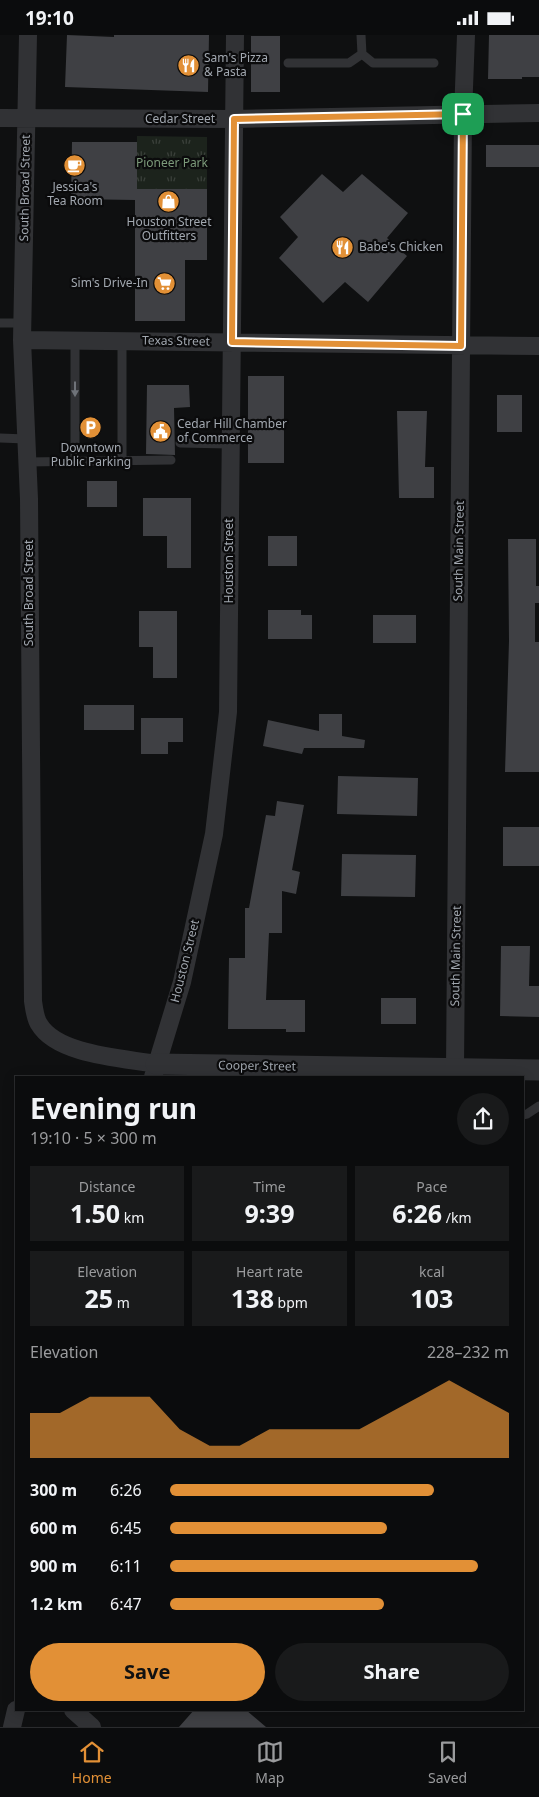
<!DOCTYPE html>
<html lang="en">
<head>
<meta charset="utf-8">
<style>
  body { margin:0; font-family:"Noto Sans",sans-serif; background:#191a1b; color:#f1f3f6; height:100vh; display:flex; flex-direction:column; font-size:19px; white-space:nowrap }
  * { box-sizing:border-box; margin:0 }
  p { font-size:16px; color:#9a9b9d }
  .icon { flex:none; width:28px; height:28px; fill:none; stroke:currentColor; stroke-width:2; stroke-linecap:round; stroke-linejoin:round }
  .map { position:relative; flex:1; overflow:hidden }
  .details { position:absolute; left:15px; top:1041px; width:509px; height:635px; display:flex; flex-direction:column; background:#0b0c0d; border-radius:0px; box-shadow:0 2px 12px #0003,0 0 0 1px #2b2c2e }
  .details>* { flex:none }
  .pin { position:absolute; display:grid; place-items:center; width:42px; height:42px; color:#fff; margin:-21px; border-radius:10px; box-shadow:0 2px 8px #0006 }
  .round { display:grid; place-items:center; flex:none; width:52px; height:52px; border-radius:26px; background:#191a1b }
  .headline { display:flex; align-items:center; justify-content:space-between; height:85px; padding:0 15px }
  h1 { font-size:28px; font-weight:700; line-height:38px }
  .stats { display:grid; grid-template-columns:repeat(3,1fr); gap:8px; height:85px; padding:5px 15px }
  .stats div { display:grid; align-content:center; border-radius:0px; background:#191a1b; text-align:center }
  .stats b { font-size:25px; font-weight:700 }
  .stats small { font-size:14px; font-weight:400 }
  .stats p { font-size:14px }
  .chart { height:140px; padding:10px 15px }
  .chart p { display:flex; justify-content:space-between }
  .chart svg { width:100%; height:90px; margin-top:5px; fill:#e29036; opacity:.7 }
  .cta { display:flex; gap:10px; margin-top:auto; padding:10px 15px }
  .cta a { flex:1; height:58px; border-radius:30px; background:#e29036; color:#111; font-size:20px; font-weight:700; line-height:58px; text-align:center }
  .cta a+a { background:#191a1b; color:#f1f3f6 }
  ul { padding:0 15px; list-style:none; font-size:16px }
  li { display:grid; grid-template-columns:80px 60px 1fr; align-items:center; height:38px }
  li i { height:12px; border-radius:6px; background:#e29036 }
  .status { display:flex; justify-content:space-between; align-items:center; height:35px; padding:0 25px; background:#0b0c0d; direction:ltr }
  .status svg { height:14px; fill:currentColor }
  .tab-bar { display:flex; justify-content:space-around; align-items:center; height:70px; border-top:1px solid #2b2c2e; background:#0b0c0d; font-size:14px; color:#9a9b9d }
  .tab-bar a { display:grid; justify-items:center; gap:2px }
  .tab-bar .selected { color:#e29036 }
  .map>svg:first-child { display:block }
</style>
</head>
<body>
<div class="status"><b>19:10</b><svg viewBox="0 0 49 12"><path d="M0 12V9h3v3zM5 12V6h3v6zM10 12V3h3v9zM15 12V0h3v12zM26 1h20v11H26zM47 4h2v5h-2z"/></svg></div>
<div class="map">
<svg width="539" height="1692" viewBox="0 0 539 1692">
  <defs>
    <pattern id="park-tufts" width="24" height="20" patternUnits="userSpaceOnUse" patternTransform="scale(1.25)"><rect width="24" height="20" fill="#1c231c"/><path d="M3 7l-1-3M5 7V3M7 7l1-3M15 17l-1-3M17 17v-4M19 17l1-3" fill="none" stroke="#3a403a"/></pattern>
  </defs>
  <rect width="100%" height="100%" fill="#0f1011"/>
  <path fill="url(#park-tufts)" d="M 137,101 L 207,102 L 207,154 L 137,155 Z"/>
  <path fill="#3f4044" d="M 67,0 L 114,2 L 114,0 L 209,0 L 208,57 L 65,52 Z
    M 489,0 L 539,0 L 539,42 L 522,42 L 522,44 L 488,44 Z
    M 251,1 L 280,1 L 280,57 L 251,57 Z
    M 72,107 L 137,107 L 137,154 L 207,154 L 207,225 L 185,225 L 185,286 L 135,286 L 135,165 L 71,164 Z
    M 486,110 L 539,110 L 539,132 L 486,132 Z
    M 322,139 L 343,157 L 362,139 L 408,178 L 387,203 L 407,221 L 368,267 L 345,247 L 323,268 L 279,223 L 298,202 L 280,182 Z
    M 248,341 L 284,341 L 284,428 L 248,428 Z
    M 147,350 L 189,350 L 190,372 L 174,373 L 175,420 L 146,419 Z
    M 497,360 L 522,360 L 522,397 L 497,397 Z
    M 397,376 L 427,376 L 425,432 L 434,432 L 434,463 L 399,463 Z
    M 87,446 L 117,446 L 117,472 L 87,472 Z
    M 143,463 L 191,463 L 191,533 L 167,533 L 167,501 L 143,501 Z
    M 268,501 L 297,501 L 297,531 L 268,531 Z
    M 508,504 L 536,504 L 536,551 L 539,551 L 539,568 L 535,568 L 535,607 L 539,607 L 539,737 L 505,737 L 509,606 Z
    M 268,575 L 301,575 L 301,580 L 312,580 L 312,604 L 268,604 Z
    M 139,576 L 177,576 L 177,643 L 153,643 L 153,612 L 139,612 Z
    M 373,580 L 416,580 L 416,608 L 373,608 Z
    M 84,670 L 134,670 L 134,695 L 84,695 Z
    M 319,679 L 342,679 L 342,701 L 365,705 L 364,713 L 304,713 L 302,719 L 263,711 L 268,685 L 319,696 Z
    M 141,683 L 183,683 L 183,707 L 168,707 L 168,719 L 141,719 Z
    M 338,741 L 418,743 L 417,781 L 337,779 Z
    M 277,766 L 304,770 L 292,835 L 300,837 L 296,859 L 282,856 L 282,898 L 269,898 L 266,965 L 305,965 L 305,997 L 286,997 L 286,994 L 228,994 L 229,923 L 245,923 L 245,873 L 249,873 L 266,780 L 275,781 Z
    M 503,792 L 539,792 L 539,831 L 503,831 Z
    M 342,819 L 416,820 L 415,862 L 341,861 Z
    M 501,911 L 530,911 L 529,951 L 539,951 L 539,982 L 500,981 Z
    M 381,963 L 416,963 L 416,989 L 381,989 Z
    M 194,1675 L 246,1675 L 266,1692 L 179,1692 Z"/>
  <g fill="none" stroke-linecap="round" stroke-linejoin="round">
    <path stroke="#313235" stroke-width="9" d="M 361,0 L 362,19 L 373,28 L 434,28
      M 288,28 L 349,28 L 362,19
      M 0,288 L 23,288
      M 122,306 L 122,425
      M 0,403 L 26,404
      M 180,408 L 229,409
      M 75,425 L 75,305
      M 26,427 L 171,425
      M 522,1080 L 527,1079 L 539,1071"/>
    <path stroke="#313235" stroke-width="18" d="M 28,0 L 22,305 L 29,464 L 33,966 C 34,973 35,983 39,989 C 57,1020 123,1023 156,1029
      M 0,83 L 234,84 L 539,78
      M 22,305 L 539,311
      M 455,1033 L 463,79 L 466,0
      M 153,1042 L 182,947 L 214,799 L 228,677 L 235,0
      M 73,1675 L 92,1692
      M 12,1692 L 16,1675"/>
    <path stroke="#313235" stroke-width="21" d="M 156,1029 L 539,1035"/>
  </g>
  <defs><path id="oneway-solid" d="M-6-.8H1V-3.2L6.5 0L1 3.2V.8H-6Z" transform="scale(1.25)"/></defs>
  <use fill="#6f7379" href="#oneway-solid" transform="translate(75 354) rotate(90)"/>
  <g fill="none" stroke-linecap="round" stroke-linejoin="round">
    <defs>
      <path id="route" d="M 463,79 L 461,311 L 232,307 L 234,84 Z"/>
    </defs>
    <use href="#route" stroke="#fff" stroke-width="10"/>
    <use href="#route" stroke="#e29036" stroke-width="6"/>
  </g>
  <defs>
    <symbol id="restaurant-disc" viewBox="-11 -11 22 22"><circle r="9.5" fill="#e29036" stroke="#0b0b0c"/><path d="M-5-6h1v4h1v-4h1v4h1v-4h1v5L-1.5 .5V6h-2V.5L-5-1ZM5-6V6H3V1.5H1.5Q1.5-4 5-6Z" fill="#fff"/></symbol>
    <symbol id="cafe-disc" viewBox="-11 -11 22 22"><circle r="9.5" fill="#e29036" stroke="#0b0b0c"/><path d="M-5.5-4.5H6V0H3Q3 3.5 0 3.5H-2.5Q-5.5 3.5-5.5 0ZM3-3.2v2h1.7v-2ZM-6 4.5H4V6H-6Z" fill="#fff"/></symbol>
    <symbol id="shop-disc" viewBox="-11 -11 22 22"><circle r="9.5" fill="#e29036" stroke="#0b0b0c"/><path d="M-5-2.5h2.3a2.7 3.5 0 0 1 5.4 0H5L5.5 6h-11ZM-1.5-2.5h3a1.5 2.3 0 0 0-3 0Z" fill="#fff"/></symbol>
    <symbol id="supermarket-disc" viewBox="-11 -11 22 22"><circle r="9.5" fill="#e29036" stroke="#0b0b0c"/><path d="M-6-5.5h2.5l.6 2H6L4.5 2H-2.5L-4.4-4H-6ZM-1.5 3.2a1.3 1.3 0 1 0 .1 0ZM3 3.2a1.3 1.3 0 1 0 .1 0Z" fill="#fff"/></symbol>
    <symbol id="parking-disc" viewBox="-11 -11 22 22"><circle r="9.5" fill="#e29036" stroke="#0b0b0c"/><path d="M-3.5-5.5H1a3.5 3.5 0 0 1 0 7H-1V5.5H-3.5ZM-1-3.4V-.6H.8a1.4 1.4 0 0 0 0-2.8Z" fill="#fff"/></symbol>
    <symbol id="civic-disc" viewBox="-11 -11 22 22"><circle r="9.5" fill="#e29036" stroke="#0b0b0c"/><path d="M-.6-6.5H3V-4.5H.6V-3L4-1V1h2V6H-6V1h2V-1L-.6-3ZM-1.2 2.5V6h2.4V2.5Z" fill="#fff"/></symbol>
  </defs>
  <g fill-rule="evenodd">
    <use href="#restaurant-disc" x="176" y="18" width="25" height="25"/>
    <use href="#cafe-disc" x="62" y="118" width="25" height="25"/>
    <use href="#shop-disc" x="156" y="154" width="25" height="25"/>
    <use href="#restaurant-disc" x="330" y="200" width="25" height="25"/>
    <use href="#supermarket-disc" x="152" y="236" width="25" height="25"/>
    <use href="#parking-disc" x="78" y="380" width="25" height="25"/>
    <use href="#civic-disc" x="148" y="384" width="25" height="25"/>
  </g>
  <g text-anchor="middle" stroke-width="4.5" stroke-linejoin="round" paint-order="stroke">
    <g font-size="12" fill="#a2a8b0" stroke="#0b0b0c" text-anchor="start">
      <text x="204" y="27">Sam's Pizza<tspan x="204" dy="14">&amp; Pasta</tspan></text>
      <text x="75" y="156" text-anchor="middle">Jessica's<tspan x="75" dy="14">Tea Room</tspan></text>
      <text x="169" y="191" text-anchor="middle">Houston Street<tspan x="169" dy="14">Outfitters</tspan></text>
      <text x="359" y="216">Babe's Chicken</text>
      <text x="148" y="252" text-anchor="end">Sim's Drive-In</text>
      <text x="177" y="393">Cedar Hill Chamber<tspan x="177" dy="14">of Commerce</tspan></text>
      <text x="91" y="417" text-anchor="middle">Downtown<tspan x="91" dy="14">Public Parking</tspan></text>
    </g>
    <g font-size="12" fill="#a2a8b0" stroke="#0b0b0c">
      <text x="180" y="88">Cedar Street</text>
      <text transform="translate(25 153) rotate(-89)" y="4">South Broad Street</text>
      <text transform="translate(176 306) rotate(1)" y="4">Texas Street</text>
      <text transform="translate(459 516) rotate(-89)" y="4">South Main Street</text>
      <text transform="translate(229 526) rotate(-90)" y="4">Houston Street</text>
      <text transform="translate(29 558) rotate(-90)" y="4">South Broad Street</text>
      <text transform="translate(456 921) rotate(-89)" y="4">South Main Street</text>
      <text transform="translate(185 926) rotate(-76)" y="4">Houston Street</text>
      <text transform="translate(257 1031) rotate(1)" y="4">Cooper Street</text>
    </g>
    <g font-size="12" fill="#7c9a7a" stroke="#0b0b0c">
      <text x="172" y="132">Pioneer Park</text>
    </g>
  </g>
</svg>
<div class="pin" style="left:463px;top:79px;background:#1e9e55"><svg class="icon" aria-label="arrive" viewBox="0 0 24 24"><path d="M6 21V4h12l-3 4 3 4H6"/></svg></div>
<section class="details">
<div class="headline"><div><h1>Evening run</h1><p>19:10 · 5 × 300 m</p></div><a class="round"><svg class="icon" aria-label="share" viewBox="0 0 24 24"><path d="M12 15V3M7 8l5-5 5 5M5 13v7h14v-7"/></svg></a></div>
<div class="stats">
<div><p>Distance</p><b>1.50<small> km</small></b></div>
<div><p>Time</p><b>9:39</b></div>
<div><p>Pace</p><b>6:26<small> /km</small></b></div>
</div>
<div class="stats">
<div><p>Elevation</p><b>25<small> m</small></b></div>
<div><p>Heart rate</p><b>138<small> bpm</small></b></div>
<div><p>kcal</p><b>103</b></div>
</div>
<div class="chart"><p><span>Elevation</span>228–232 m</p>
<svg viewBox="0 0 160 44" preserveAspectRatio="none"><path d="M0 44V22L10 22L20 14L30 14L40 14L50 30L60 38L70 38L80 30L90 30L100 30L110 30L120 22L130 14L140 6L150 14L160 22V44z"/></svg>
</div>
<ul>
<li><b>300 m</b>6:26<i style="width:78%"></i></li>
<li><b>600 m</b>6:45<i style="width:64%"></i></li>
<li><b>900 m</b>6:11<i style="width:91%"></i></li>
<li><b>1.2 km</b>6:47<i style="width:63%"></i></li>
</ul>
<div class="cta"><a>Save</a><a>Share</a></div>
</section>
</div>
<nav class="tab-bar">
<a class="selected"><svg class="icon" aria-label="home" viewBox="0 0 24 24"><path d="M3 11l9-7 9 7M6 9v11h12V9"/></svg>Home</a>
<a><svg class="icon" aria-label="map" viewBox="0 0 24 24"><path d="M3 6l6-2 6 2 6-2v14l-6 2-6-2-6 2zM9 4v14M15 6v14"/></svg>Map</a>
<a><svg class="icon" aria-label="saved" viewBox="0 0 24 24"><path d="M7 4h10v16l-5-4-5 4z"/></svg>Saved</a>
</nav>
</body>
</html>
